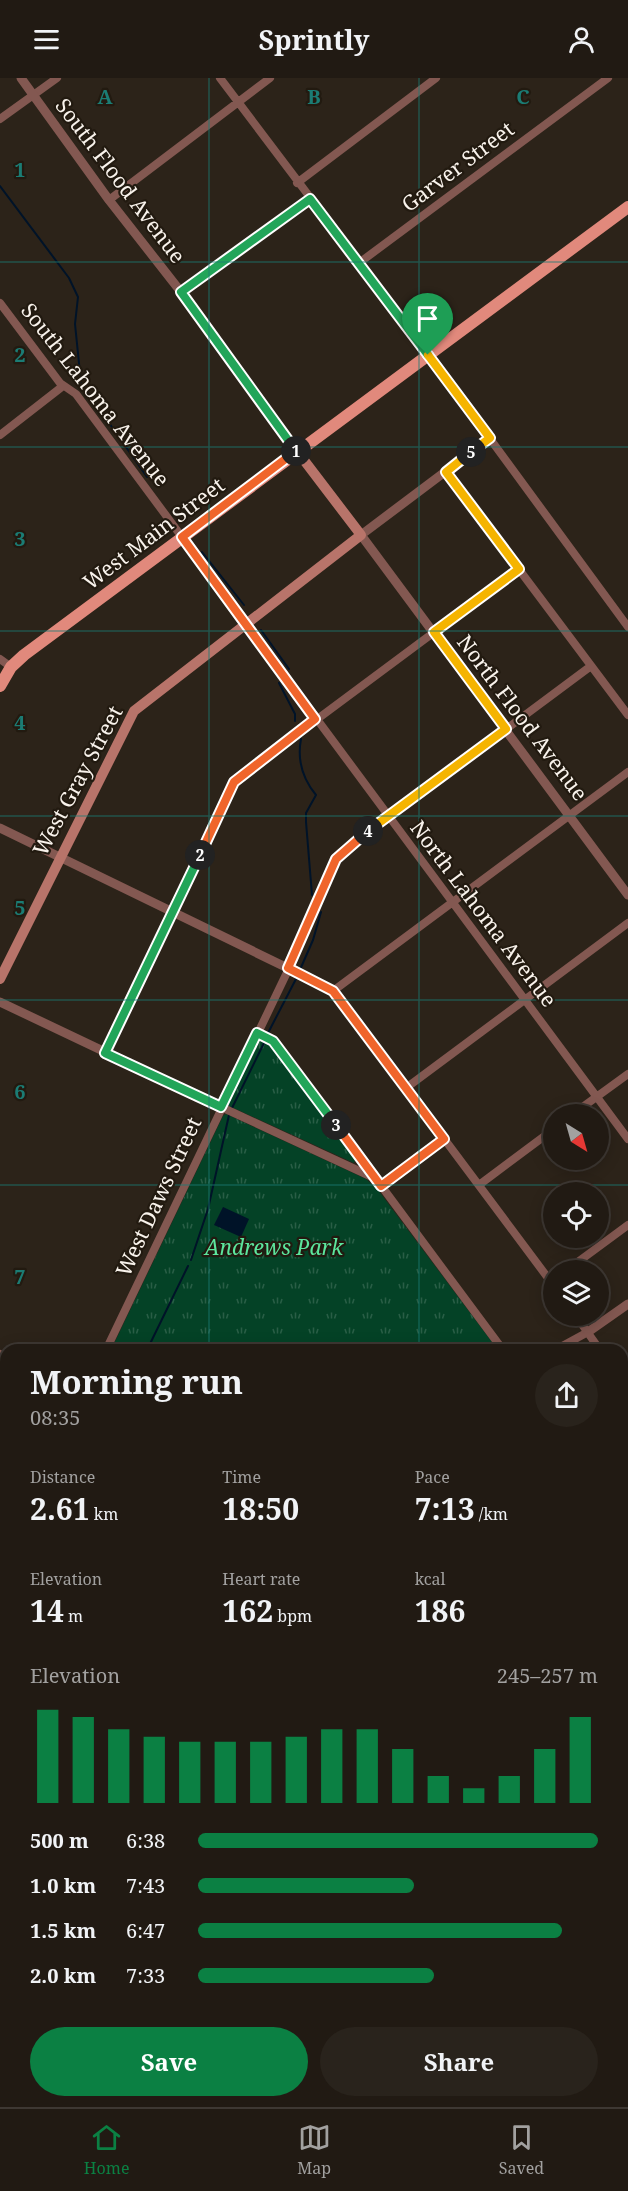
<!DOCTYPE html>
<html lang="en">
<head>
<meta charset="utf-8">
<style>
  body { margin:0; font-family:"Noto Serif",serif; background:#29231c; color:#f1f3f6; height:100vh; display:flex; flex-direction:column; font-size:22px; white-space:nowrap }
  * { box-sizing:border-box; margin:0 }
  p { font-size:20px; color:#a2a1a0 }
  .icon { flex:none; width:33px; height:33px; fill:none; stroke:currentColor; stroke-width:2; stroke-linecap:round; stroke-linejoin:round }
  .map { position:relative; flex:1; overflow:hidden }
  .drawer { position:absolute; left:0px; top:1266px; width:628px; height:764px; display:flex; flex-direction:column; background:#211a13; border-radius:18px 18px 0 0; box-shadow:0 3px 15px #0003,0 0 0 2px #3e3833 }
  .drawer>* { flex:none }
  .needle { width:39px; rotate:143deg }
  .controls { position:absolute; left:543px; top:1026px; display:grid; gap:12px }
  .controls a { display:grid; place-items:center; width:66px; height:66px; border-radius:50%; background:#211a13; box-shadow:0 3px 15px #0003,0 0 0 2px #3e3833; font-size:30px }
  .pin { position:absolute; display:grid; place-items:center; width:51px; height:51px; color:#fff; margin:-62px -26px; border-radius:50% 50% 50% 0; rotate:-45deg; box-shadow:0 0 6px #0007 }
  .pin .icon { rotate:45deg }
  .km { position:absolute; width:30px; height:30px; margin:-15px; border-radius:50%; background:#222; color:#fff; font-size:16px; line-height:30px; text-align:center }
  .round { display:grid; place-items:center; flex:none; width:63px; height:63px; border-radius:32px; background:#29231c }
  .head { display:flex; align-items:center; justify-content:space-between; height:102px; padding:0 30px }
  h1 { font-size:33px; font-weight:700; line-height:45px }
  .stats { display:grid; grid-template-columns:repeat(3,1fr); gap:9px; height:102px; padding:6px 30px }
  .stats div { display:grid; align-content:center }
  .stats b { font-size:30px; font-weight:700 }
  .stats small { font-size:16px; font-weight:400 }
  .stats p { font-size:16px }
  .chart { height:168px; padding:12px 30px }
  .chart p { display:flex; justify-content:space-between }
  .chart svg { width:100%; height:108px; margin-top:6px; stroke:#0b8043; stroke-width:6 }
  .primary-button { display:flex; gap:12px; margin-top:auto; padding:12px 30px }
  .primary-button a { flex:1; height:69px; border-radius:36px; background:#0b8043; color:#fff; font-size:24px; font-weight:700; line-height:69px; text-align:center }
  .primary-button a+a { background:#29231c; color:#f1f3f6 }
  ul { padding:0 30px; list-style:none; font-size:20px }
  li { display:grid; grid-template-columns:96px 72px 1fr; align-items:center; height:45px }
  li i { height:15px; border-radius:8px; background:#0b8043 }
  header { display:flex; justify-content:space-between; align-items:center; height:78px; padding:0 30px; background:#211a13; font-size:27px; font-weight:700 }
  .tabs { display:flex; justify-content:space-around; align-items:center; height:84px; border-top:2px solid #3e3833; background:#211a13; font-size:16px; color:#a2a1a0 }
  .tabs a { display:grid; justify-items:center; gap:3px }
  .tabs .active { color:#0b8043 }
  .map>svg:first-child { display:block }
</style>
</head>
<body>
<header><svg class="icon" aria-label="menu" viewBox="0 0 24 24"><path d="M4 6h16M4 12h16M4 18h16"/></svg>Sprintly<svg class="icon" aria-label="person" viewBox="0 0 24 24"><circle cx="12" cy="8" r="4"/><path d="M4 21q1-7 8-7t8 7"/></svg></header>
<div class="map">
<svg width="628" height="2029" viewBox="0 0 628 2029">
  <defs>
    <pattern id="park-tufts" width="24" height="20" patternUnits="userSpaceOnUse" patternTransform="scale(1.5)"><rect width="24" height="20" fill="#044226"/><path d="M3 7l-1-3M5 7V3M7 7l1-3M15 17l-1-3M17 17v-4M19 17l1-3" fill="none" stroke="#295e46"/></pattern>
  </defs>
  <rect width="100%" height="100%" fill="#2c2319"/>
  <path fill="url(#park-tufts)" d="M 259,962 L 268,965 L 275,972 L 356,1079 L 354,1085 L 227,1027 Z
    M 226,1036 L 366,1101 L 378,1112 L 498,1272 L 111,1272 L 223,1038 Z"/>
  <path fill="#001328" d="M 223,1129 L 249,1141 L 241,1159 L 214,1147 Z"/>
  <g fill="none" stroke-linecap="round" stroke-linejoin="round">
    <path stroke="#001328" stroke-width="2" d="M 0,108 L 69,200 L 78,219 L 75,246 L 81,305 L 147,399
      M 202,474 L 244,527
      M 261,552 L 289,591
      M 279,605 L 295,636 L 295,643
      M 301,661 C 297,682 302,700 316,717 L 306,735 L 306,744 L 312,817
      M 299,894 L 313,862 L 321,834
      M 268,955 L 297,899
      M 232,1030 L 264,965
      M 191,1182 L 208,1131 L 229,1037
      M 147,1272 L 188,1188"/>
    <path stroke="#835851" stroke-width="8" d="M 220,0 L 411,253 L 628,549
      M 0,41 L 57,0
      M 297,105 L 436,0
      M 109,122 L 270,0
      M 359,185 L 608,0
      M 181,214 L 310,121
      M 0,225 L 60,305 L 76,316 L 628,1061
      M 0,357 L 63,308
      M 446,394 L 628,637
      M 0,581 L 11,589
      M 302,897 L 328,909 L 342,924 L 554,1208
      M 333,913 L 628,694
      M 257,955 L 273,963 L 282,974 L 503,1272
      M 105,975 L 234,703 L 519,491
      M 406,1010 L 628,845
      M 221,1029 L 370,1098
      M 573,1036 L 628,996
      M 479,1107 L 554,1051
      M 381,1108 L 444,1061
      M 567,1192 L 628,1147
      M 576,1238 L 600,1272
      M 106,1272 L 292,884 L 340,775 L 591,588
      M 555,1272 L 588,1254
      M 0,1276 L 6,1279
      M 622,1302 L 628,1309
      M 0,1354 L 6,1356
      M 0,1487 L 6,1475
      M 622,1574 L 628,1577
      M 622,1585 L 628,1588
      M 0,1700 L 6,1705
      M 622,1708 L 628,1704
      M 0,1717 L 6,1712
      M 622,1855 L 628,1851
      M 0,1868 L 6,1863
      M 622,1949 L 628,1957
      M 622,1994 L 628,1990
      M 247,2024 L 251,2029
      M 0,2027 L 6,2022
      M 190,2029 L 197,2024
      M 575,2029 L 583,2024"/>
    <path stroke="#835851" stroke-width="9" d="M 21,0 L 109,122 L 181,214 L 297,373
      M 490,360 L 361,457 L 628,817
      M 0,750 L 302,897
      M 0,924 L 221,1029
      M 588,1254 L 628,1226
      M 0,1527 L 6,1530
      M 464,2024 L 468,2029
      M 386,2029 L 393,2024"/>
    <path stroke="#b8746a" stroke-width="10" d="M 0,901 L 134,633 L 361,457 L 297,373
      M 0,1967 L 6,1975
      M 42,2024 L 46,2029"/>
    <path stroke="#e1897c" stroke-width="12" d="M 0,608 L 11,589 L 24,577 L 628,129"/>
    <defs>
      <path id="rail" d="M 0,1311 L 6,1313
        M 622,1608 L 628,1611"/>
    </defs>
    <use href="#rail" stroke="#b4ada5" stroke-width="4.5"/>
    <use href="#rail" stroke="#221a10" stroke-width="2" stroke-dasharray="7" stroke-linecap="butt"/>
  </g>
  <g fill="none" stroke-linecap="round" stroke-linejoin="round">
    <defs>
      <path id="split-1" d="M 296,373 L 181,214 L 310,121 L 428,277"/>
      <path id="split-2" d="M 200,777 L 234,704 L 315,641 L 182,459 L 296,373"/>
      <path id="split-3" d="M 200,777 L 105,975 L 221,1029 L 257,955 L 273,963 L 336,1047"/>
      <path id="split-4" d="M 336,1047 L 381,1108 L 444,1061 L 333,913 L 288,890 L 336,781 L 368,753"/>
      <path id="split-5" d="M 368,753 L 506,651 L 434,554 L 519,491 L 446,394 L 471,374"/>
      <path id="split-6" d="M 428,277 L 490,360 L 471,374"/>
    </defs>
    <use href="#split-1" stroke="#fff" stroke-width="12"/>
    <use href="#split-2" stroke="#fff" stroke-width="12"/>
    <use href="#split-3" stroke="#fff" stroke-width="12"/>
    <use href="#split-4" stroke="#fff" stroke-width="12"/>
    <use href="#split-5" stroke="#fff" stroke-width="12"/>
    <use href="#split-6" stroke="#fff" stroke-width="12"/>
    <use href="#split-1" stroke="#22a559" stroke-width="8"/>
    <use href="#split-2" stroke="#f0652b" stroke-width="8"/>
    <use href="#split-3" stroke="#22a559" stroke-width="8"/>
    <use href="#split-4" stroke="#f0652b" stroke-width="8"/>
    <use href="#split-5" stroke="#f5b400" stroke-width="8"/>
    <use href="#split-6" stroke="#f5b400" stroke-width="8"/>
  </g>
  <path fill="none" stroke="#1b7c74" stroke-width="1.5" stroke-opacity="0.55" d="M 209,0 L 209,1272M 419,0 L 419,1272M 0,184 L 628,184M 0,369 L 628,369M 0,553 L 628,553M 0,738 L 628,738M 0,922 L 628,922M 0,1107 L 628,1107M 0,1291 L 6,1291M 622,1291 L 628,1291M 0,1476 L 6,1476M 622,1476 L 628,1476M 0,1660 L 6,1660M 622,1660 L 628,1660M 0,1845 L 6,1845M 622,1845 L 628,1845M 209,2024 L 209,2029M 419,2024 L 419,2029"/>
  <g text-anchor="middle" stroke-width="4.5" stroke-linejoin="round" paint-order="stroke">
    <g font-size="21" fill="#f9f3ec" stroke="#221a10">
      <text transform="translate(458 89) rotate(-37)" y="7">Garver Street</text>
      <text transform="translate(120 103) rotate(53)" y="7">South Flood Avenue</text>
      <text transform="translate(95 317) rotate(52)" y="7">South Lahoma Avenue</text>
      <text transform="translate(154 456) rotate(-37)" y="7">West Main Street</text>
      <text transform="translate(522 640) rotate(53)" y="7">North Flood Avenue</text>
      <text transform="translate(78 703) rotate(-62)" y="7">West Gray Street</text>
      <text transform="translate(483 836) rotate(53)" y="7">North Lahoma Avenue</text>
      <text transform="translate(159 1119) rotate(-65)" y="7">West Daws Street</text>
    </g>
    <g font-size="21" font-style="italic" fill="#5ce69d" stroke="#221a10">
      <text x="274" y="1177">Andrews Park</text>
    </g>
  </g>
  <g font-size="20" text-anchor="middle" font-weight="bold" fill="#1b7c74" stroke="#221a10" stroke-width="4.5" stroke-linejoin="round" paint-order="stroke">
    <text x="105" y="26">A</text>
    <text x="314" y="26">B</text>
    <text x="523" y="26">C</text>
    <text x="20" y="99">1</text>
    <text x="20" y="284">2</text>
    <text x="20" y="468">3</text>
    <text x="20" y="652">4</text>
    <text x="20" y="837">5</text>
    <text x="20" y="1021">6</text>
    <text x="20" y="1206">7</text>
  </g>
</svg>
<div class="controls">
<a><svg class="needle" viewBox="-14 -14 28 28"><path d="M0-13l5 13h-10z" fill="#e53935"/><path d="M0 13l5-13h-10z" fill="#a2a1a0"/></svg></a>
<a><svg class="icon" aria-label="locate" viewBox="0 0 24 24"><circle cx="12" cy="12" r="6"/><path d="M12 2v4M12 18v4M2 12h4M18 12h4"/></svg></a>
<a><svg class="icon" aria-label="layers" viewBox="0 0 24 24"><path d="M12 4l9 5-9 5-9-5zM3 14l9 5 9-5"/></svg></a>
</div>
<div class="pin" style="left:428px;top:277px;background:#1e9e55"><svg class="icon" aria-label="arrive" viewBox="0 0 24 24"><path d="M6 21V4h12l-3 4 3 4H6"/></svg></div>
<b class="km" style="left:296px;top:373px">1</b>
<b class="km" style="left:200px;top:777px">2</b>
<b class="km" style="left:336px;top:1047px">3</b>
<b class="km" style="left:368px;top:753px">4</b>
<b class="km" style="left:471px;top:374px">5</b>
<section class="drawer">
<div class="head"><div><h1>Morning run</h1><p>08:35</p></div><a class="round"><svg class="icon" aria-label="share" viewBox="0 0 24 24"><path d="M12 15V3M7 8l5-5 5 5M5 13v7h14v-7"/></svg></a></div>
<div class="stats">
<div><p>Distance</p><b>2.61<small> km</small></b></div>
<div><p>Time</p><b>18:50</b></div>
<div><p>Pace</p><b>7:13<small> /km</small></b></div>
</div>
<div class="stats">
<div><p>Elevation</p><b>14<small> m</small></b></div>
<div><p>Heart rate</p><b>162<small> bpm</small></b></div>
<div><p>kcal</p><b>186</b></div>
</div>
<div class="chart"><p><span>Elevation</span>245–257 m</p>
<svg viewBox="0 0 160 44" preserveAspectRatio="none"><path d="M5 44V6M15 44V9M25 44V14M35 44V17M45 44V19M55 44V19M65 44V19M75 44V17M85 44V14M95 44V14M105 44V22M115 44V33M125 44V38M135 44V33M145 44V22M155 44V9"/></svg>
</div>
<ul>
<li><b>500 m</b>6:38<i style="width:100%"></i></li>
<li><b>1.0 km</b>7:43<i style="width:54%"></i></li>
<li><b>1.5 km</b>6:47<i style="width:91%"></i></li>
<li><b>2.0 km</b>7:33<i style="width:59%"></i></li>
</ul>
<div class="primary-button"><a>Save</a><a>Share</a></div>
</section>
</div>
<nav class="tabs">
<a class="active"><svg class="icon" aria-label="home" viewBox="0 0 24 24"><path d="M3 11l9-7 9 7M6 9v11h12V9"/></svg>Home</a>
<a><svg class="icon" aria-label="map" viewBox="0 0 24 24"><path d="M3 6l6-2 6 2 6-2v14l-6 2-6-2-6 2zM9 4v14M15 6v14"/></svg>Map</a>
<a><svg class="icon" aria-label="saved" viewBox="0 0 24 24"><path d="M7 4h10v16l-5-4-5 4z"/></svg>Saved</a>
</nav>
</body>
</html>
